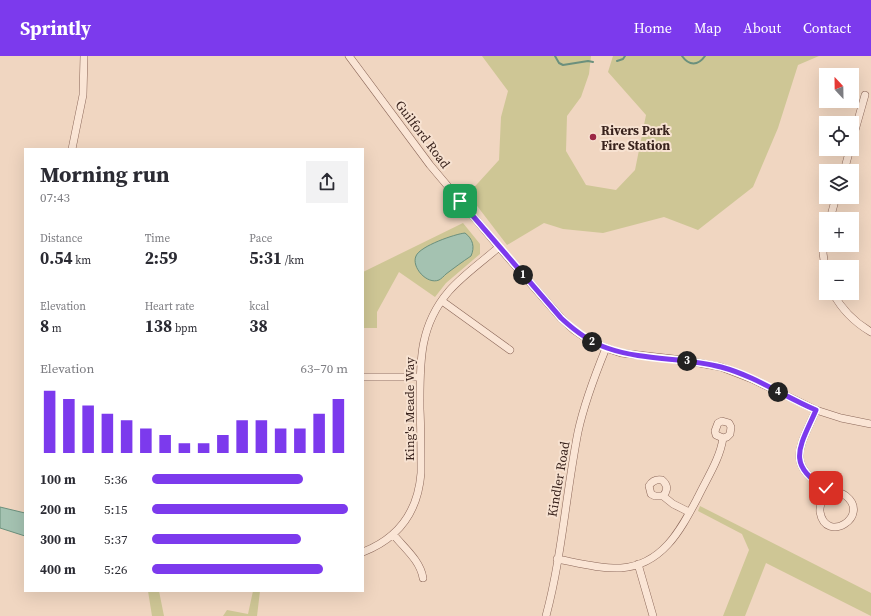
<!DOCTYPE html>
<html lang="en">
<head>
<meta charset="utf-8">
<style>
  body { margin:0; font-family:"Source Serif 4",serif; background:#f2f2f3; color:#2b2b33; height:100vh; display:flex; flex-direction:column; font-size:15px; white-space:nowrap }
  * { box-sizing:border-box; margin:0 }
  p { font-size:13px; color:#7c7c81 }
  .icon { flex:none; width:22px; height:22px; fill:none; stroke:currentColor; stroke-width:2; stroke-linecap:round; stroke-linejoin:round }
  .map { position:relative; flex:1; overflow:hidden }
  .details { position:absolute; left:24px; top:92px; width:340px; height:444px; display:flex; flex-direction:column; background:#fff; border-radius:0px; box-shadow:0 4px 16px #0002 }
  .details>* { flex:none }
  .needle { width:26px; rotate:338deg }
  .buttons { position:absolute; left:819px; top:12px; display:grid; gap:8px }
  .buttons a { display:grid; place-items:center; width:40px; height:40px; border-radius:0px; background:#fff; box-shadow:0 4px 16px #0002; font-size:20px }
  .pin { position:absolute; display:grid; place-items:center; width:34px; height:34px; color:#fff; margin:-17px; border-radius:8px; box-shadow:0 2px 6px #0006 }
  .km { position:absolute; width:20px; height:20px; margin:-10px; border-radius:50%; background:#222; color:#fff; font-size:11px; line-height:20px; text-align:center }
  .round { display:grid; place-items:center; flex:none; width:42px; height:42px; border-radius:0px; background:#f2f2f3 }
  .overview { display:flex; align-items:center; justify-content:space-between; height:68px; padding:0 16px }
  h1 { font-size:22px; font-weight:700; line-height:30px }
  .stats { display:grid; grid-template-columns:repeat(3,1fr); gap:6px; height:68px; padding:4px 16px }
  .stats div { display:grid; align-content:center }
  .stats b { font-size:17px; font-weight:700 }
  .stats small { font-size:11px; font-weight:400 }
  .stats p { font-size:11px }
  .chart { height:112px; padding:8px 16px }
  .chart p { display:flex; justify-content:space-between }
  .chart svg { width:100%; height:72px; margin-top:4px; stroke:#7c3aed; stroke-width:6 }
  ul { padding:0 16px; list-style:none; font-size:13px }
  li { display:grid; grid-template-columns:64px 48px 1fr; align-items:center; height:30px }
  li i { height:10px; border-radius:5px; background:#7c3aed }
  header { display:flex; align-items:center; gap:24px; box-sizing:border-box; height:56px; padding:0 20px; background:#7c3aed; color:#fff }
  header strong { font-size:19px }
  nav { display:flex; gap:22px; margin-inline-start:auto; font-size:14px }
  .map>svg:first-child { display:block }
</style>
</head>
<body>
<header>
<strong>Sprintly</strong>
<nav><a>Home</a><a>Map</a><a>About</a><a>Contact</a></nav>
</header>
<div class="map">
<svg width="871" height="560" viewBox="0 0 871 560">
  <rect width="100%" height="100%" fill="#f0d6c1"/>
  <path fill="#cec695" d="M 482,0 L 591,0 L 589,18 L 581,41 L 567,60 L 566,95 L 586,129 L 616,134 L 635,114 L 646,59 L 608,16 L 613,0 L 819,0 L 798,9 L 778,72 L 753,131 L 698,174 L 664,161 L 603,177 L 563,173 L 544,167 L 507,189 L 468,138 L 499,104 L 501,61 L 508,35 Z
    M 463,167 L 480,188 L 480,198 L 446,227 L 435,241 L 399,216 L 377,256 L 377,272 L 363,272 L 363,216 Z
    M 700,450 L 871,537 L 871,560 L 766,507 L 745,560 L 723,560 L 749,494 L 742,478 L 698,455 Z
    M 148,535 L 159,535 L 164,560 L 152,560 Z
    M 253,535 L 260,535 L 257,560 L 223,560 L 227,554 L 248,558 Z"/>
  <path fill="#a4c2b1" stroke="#6b907d" d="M 465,177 C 473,183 475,191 471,200 C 462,206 454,212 446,218 C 444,220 441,223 439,224 C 427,229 411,211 416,200 C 420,190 455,178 465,177 Z
    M 0,451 L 25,457 L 25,480 L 0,472 Z"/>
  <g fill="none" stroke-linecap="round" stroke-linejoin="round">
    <path stroke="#6b907d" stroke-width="2" d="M 555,0 L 559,7 L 563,9 L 588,5 L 593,6
      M 682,0 C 689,10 698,10 705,0
      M 617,5 L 623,3 L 625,0"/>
    <defs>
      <path id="minor" d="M 349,0 L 430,109 L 499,191 L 561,262 L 574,274 L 590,285 L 606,292 L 621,297 L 683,304 L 721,311 L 752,323 L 816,354 L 841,362 L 871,368
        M 852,85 L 865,39
        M 72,93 L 83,39 L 84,0
        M 844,115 L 850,93
        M 830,163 L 836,141
        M 826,175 L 823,197 L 826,218
        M 833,237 C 842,254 854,266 871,276
        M 442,245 L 510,294
        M 363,321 L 420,321
        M 816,354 C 801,389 784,409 826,432 C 824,440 819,449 820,456 C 826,489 871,460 846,440 C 841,436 832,434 826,432
        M 663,440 C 668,434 668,429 662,424 C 656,423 652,425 649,430 L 651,438 L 655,440 L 663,440 L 673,448 L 689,456
        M 393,478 C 404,492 420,504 423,522
        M 363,496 C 399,482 418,455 421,417 C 421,395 421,374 420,353 C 420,309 418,271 449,235 C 463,219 483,205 499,191
        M 557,503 C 578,507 600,513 621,512 C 663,509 681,473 698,441 C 707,422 720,403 723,382 L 727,381 L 730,378 L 731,371 L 729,367 L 722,365 L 718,367 L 715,375 L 716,379 L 723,382
        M 638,508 L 653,560
        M 546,560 C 562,500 566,437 578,376 C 584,348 595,319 606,292"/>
    </defs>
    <use href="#minor" stroke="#8a6658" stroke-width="8"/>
    <use href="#minor" stroke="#fae5d5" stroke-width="7"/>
  </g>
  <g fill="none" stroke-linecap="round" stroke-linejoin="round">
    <defs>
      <path id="route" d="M 460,145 L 561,262 C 575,275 589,286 607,292 C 644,305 684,301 721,311 C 755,320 785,341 816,354 C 801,389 784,409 826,432"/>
    </defs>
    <use href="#route" stroke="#fff" stroke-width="8"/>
    <use href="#route" stroke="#7c3aed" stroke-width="5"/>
  </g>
  <circle fill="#9b2644" stroke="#f7e2d1" stroke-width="1.5" cx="593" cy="81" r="4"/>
  <g text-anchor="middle" stroke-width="4" stroke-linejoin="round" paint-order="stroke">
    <g font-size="13" font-weight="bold" fill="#39231d" stroke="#f7e2d1" text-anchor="start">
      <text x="601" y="79">Rivers Park<tspan x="601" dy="15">Fire Station</tspan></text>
    </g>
    <g font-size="13" fill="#39231d" stroke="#f7e2d1">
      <text transform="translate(423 78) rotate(53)" y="5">Guilford Road</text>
      <text transform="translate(409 353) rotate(-90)" y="5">King's Meade Way</text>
      <text transform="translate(558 423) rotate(-80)" y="5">Kindler Road</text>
    </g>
  </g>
</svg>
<div class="buttons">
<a><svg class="needle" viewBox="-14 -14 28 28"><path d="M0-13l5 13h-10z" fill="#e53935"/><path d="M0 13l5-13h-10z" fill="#7c7c81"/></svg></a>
<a><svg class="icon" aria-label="locate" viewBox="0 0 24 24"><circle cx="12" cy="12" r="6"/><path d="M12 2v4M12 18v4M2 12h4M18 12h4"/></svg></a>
<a><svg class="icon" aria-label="layers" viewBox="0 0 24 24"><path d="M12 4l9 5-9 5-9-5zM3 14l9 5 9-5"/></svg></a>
<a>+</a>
<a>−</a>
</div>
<div class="pin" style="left:460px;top:145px;background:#1e9e55"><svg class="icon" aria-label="arrive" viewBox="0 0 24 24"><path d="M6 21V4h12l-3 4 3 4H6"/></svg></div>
<div class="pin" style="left:826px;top:432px;background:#d93025"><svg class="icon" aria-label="check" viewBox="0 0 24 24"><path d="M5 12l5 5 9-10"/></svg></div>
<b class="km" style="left:523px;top:219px">1</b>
<b class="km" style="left:592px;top:286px">2</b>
<b class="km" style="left:687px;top:305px">3</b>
<b class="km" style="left:778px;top:336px">4</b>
<section class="details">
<div class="overview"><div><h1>Morning run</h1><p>07:43</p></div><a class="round"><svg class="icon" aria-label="share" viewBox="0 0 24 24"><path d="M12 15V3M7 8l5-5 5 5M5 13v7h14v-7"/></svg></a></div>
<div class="stats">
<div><p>Distance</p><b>0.54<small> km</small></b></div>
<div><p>Time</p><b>2:59</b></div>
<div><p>Pace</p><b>5:31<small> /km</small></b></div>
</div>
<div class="stats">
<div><p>Elevation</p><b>8<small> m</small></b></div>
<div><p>Heart rate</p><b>138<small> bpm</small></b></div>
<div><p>kcal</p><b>38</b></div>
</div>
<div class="chart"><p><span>Elevation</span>63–70 m</p>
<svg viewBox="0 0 160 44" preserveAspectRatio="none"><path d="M5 44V6M15 44V11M25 44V15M35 44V20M45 44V24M55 44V29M65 44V33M75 44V38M85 44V38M95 44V33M105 44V24M115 44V24M125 44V29M135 44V29M145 44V20M155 44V11"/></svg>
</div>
<ul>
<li><b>100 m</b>5:36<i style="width:77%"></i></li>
<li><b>200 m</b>5:15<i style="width:100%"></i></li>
<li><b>300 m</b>5:37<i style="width:76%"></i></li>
<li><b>400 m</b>5:26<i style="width:87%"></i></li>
</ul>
</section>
</div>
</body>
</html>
